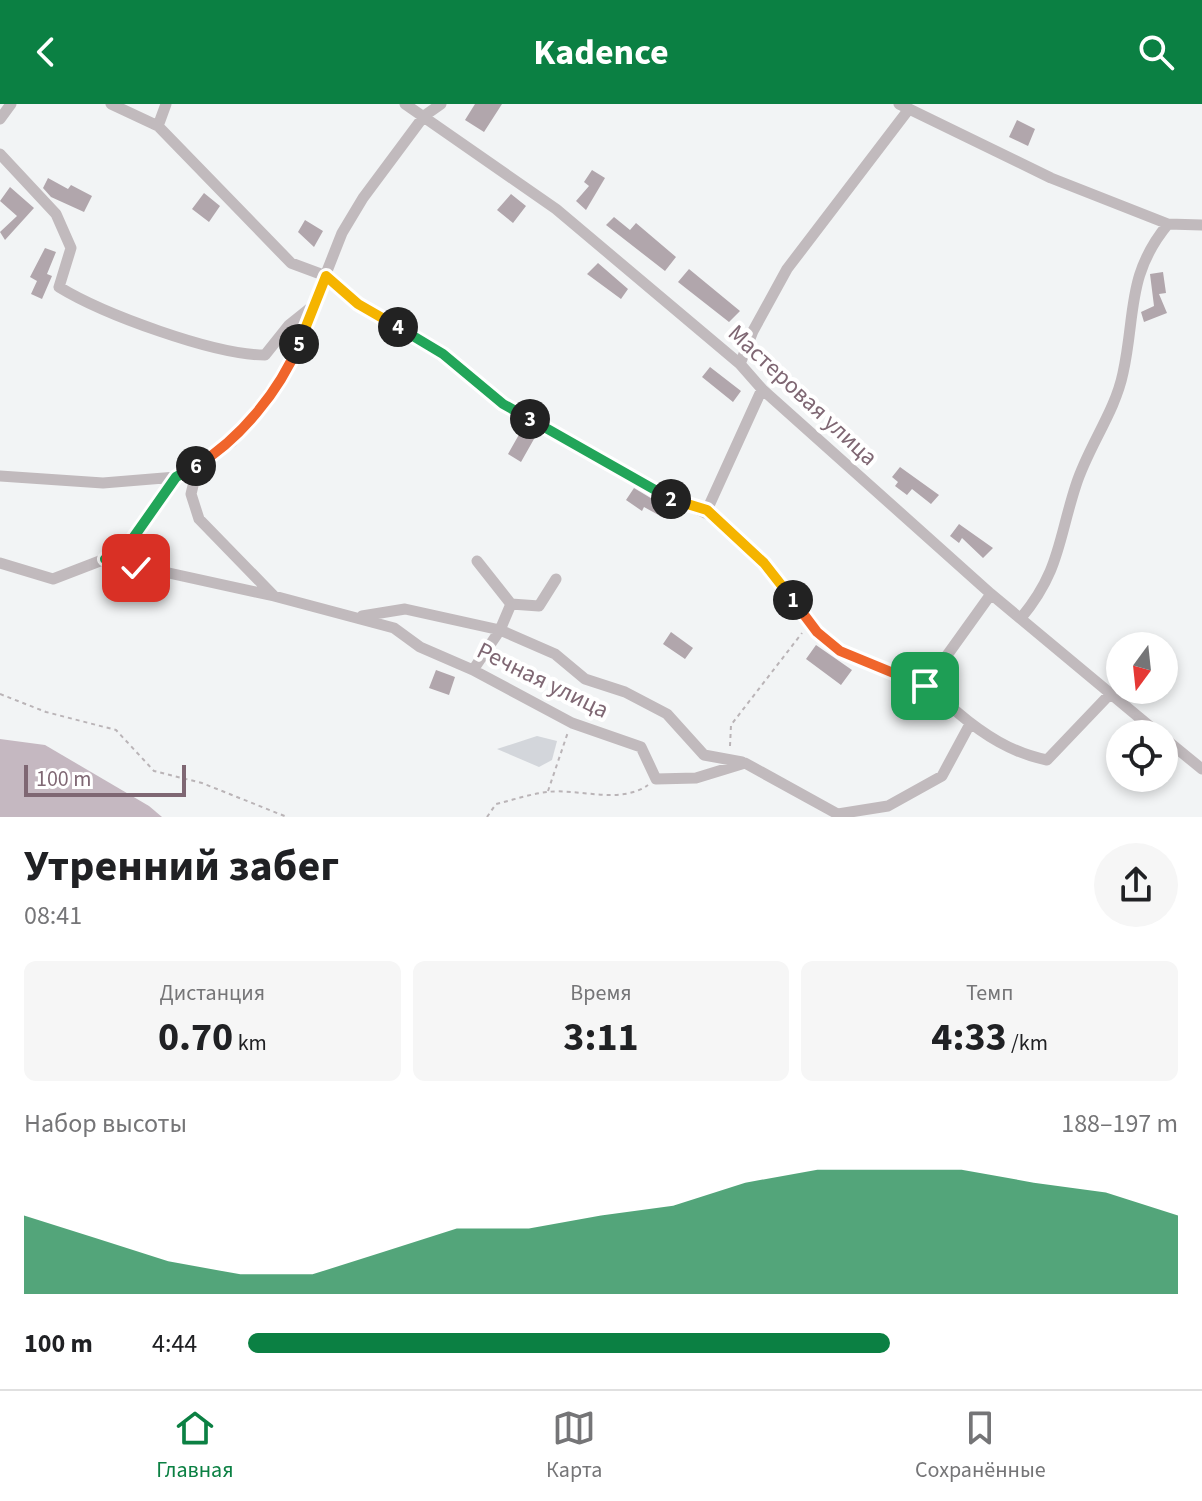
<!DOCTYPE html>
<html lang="ru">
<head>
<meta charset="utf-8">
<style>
  body { margin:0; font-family:"Source Sans 3",sans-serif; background:#f6f6f6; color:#202124; height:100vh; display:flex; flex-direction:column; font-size:30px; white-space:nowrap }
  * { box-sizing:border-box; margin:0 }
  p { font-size:26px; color:#757577 }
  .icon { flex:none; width:44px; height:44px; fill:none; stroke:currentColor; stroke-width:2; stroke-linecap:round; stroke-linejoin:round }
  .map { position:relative; height:713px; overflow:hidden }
  .sheet { display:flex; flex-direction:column; background:#fff; flex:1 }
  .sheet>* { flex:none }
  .needle { width:52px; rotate:195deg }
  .tools { position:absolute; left:1106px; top:528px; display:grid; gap:16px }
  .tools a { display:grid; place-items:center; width:72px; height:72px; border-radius:50%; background:#fff; box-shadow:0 4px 12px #0003; font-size:40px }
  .scale { position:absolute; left:24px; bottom:20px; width:162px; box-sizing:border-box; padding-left:8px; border:4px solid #7f6773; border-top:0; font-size:22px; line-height:28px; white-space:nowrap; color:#7f6773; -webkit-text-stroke:6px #fff; paint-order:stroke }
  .pin { position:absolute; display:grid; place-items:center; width:68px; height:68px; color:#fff; margin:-34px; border-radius:16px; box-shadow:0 4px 12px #0006 }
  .km { position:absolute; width:40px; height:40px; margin:-20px; border-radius:50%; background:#222; color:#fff; font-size:22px; line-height:40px; text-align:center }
  .round { display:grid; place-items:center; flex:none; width:84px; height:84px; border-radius:42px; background:#f6f6f6 }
  .head { display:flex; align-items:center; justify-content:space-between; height:136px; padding:0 24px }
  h1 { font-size:44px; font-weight:700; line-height:60px }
  .figures { display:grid; grid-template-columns:repeat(3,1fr); gap:12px; height:136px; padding:8px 24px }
  .figures div { display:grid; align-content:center; border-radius:12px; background:#f6f6f6; text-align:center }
  .figures b { font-size:40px; font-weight:700 }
  .figures small { font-size:22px; font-weight:400 }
  .figures p { font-size:22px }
  .chart { height:224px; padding:16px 24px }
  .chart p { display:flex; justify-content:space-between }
  .chart svg { width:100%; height:144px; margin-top:8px; fill:#0b8043; opacity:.7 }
  ul { padding:0 24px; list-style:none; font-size:26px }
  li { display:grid; grid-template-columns:128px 96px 1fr; align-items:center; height:60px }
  li i { height:20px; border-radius:10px; background:#0b8043 }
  header { display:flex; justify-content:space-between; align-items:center; height:104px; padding:0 24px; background:#0b8043; color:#fff; font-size:36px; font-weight:700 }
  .tabs { display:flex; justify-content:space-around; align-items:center; height:112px; border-top:2px solid #e0e0e0; background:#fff; font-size:22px; color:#757577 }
  .tabs a { display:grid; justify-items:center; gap:4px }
  .tabs .current { color:#0b8043 }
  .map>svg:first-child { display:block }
</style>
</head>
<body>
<header><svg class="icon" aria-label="back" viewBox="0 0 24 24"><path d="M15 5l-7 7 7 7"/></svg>Kadence<svg class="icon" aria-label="search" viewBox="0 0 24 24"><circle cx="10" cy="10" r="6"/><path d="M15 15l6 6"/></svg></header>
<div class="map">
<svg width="1202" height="713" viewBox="0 0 1202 713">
  <rect width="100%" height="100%" fill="#f2f4f5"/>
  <path fill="#d3d6db" d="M 537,632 L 557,637 L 552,656 L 539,663 L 497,645 Z"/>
  <path fill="#c5b8c1" d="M 0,635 L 45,641 L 149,702 L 162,713 L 0,713 Z"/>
  <path fill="#b1a6ac" d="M 475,0 L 502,0 L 484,28 L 465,16 Z
    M 1017,16 L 1035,25 L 1028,42 L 1009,33 Z
    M 592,66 L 605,74 L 586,106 L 576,97 L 589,82 L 584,78 Z
    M 48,74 L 68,85 L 71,81 L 92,92 L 84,108 L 51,93 L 43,84 Z
    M 10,83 L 34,104 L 5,136 L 0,128 L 17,112 L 0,97 Z
    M 204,89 L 220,102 L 209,118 L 192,105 Z
    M 511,90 L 526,102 L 513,119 L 497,106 Z
    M 614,113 L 630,126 L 636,119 L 676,153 L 665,167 L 606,121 Z
    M 305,116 L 323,127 L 314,143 L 298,128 Z
    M 45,144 L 56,148 L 47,170 L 52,172 L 42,195 L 31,190 L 37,177 L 30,173 Z
    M 598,159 L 628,185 L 621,195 L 587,170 Z
    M 689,165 L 740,207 L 729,218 L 678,178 Z
    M 1163,168 L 1166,189 L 1159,190 L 1167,209 L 1144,218 L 1141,208 L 1154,202 L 1150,170 Z
    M 710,263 L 741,287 L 733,298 L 702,273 Z
    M 521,327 L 534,335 L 521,358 L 508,350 Z
    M 900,363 L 939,391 L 931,400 L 912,385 L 907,391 L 895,382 L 898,378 L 892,373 Z
    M 634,384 L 669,405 L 664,414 L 644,403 L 642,407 L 626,396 Z
    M 959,420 L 993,444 L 983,454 L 962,434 L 959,439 L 950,432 Z
    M 671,528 L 693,544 L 685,555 L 663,540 Z
    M 816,541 L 852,566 L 841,581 L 806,555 Z
    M 436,566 L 455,573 L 449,591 L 429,584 Z"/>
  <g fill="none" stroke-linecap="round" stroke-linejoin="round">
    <path stroke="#bab4b7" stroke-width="2" stroke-dasharray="4 4" stroke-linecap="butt" d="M 0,590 L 46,608 L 116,626 L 154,667 L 202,679 L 287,713
      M 730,642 L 731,621 L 802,529
      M 548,687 L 568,628
      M 487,713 L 496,700 C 513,696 530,690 547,688 C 578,684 620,701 648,681"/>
    <path stroke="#c1babd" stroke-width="11" d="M 111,0 L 158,22 L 291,159 L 326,172 L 358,200 L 443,250 L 503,300 L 680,400 C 748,415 773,487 820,530 C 849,558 889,563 924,581 C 935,588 946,599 957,608 C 984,631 1012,649 1047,656 L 1110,590
      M 405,0 L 556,105 L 740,260 L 762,285 L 991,490 L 1159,630
      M 899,0 L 1051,74 L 1168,120 L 1202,121
      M 0,15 L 11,0
      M 158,22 L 166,0
      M 0,50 L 56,110 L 71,144 L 59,183 C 103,210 214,251 265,251 L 289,221 L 314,201
      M 740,260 L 753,227 L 787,165 L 909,5
      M 198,361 L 191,390 L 199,415 L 274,492
      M 0,372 L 103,379 L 176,373 L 232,338 L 290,261 L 342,129 L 363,94 L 424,12 L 441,0
      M 707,406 L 762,285
      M 105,455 L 274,492 L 394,524 L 420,543 L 473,566 L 572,619 L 641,643 L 656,675 L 696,674 L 745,659 L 843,713
      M 477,457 L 511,500
      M 0,459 L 53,475 L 105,455 L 131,437 L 176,373
      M 362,512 L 405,505 L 500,526 L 555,550 L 585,575 L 625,588 L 667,610 L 704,651 L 742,658
      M 1021,514 C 1060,467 1058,436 1076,381 C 1088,343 1115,308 1123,269 C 1136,210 1126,171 1168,120
      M 473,566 L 500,526 L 511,500 L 539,502 L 556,475
      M 925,582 L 991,490
      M 1164,634 L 1202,665
      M 838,710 L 888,702 L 942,672 L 970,620"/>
  </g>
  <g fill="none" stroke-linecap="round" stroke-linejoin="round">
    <defs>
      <path id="split-1" d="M 793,496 L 817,528 L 840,547 L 925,582"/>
      <path id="split-2" d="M 671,395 L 707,406 L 764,459 L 793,496"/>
      <path id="split-3" d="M 530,315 L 671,395"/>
      <path id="split-4" d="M 398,223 L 443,250 L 503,300 L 530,315"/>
      <path id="split-5" d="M 299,240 L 326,172 L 358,200 L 398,223"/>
      <path id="split-6" d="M 196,362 C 240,335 279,288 299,240"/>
      <path id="split-7" d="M 136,464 L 105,455 L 131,437 L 176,373 L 196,362"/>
    </defs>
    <use href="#split-1" stroke="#fff" stroke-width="16"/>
    <use href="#split-2" stroke="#fff" stroke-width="16"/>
    <use href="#split-3" stroke="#fff" stroke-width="16"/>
    <use href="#split-4" stroke="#fff" stroke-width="16"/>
    <use href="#split-5" stroke="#fff" stroke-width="16"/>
    <use href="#split-6" stroke="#fff" stroke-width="16"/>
    <use href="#split-7" stroke="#fff" stroke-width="16"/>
    <use href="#split-1" stroke="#f0652b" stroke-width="10"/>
    <use href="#split-2" stroke="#f5b400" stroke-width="10"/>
    <use href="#split-3" stroke="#22a559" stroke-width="10"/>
    <use href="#split-4" stroke="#22a559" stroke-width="10"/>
    <use href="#split-5" stroke="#f5b400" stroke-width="10"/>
    <use href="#split-6" stroke="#f0652b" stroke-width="10"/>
    <use href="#split-7" stroke="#22a559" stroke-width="10"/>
  </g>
  <g text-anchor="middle" stroke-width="8" stroke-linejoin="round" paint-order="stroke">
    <g font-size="24" fill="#7f6773" stroke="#fff">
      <text transform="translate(803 291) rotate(43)" y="8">Мастеровая улица</text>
      <text transform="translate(543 576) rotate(26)" y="8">Речная улица</text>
    </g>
  </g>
</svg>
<div class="tools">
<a><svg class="needle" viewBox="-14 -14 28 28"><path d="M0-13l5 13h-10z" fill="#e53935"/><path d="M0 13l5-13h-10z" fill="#757577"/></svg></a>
<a><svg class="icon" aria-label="locate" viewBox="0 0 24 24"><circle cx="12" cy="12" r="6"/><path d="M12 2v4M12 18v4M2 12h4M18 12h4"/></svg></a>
</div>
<div class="scale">100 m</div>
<div class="pin" style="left:925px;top:582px;background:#1e9e55"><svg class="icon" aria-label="arrive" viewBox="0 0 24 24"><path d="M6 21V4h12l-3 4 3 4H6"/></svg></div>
<div class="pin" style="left:136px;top:464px;background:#d93025"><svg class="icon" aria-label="check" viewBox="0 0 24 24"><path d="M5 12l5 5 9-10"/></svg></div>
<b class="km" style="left:793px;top:496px">1</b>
<b class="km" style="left:671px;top:395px">2</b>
<b class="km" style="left:530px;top:315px">3</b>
<b class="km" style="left:398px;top:223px">4</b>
<b class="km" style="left:299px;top:240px">5</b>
<b class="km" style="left:196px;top:362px">6</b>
</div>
<section class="sheet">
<div class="head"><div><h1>Утренний забег</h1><p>08:41</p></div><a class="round"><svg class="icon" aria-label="share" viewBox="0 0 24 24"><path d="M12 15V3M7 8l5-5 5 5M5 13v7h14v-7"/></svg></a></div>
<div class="figures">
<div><p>Дистанция</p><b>0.70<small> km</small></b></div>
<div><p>Время</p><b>3:11</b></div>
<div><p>Темп</p><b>4:33<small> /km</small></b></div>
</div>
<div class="chart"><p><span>Набор высоты</span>188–197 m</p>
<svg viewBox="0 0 160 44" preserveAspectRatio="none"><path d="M0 44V20L10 27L20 34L30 38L40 38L50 31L60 24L70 24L80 20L90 17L100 10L110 6L120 6L130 6L140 10L150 13L160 20V44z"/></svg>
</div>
<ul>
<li><b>100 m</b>4:44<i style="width:69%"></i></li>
</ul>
</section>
<nav class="tabs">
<a class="current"><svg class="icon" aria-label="home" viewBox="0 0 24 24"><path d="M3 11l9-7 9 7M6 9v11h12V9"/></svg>Главная</a>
<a><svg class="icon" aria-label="map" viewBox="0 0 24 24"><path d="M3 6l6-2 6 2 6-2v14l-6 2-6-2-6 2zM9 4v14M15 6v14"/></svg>Карта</a>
<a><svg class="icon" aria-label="saved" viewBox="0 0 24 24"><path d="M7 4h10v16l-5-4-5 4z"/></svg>Сохранённые</a>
</nav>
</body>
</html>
